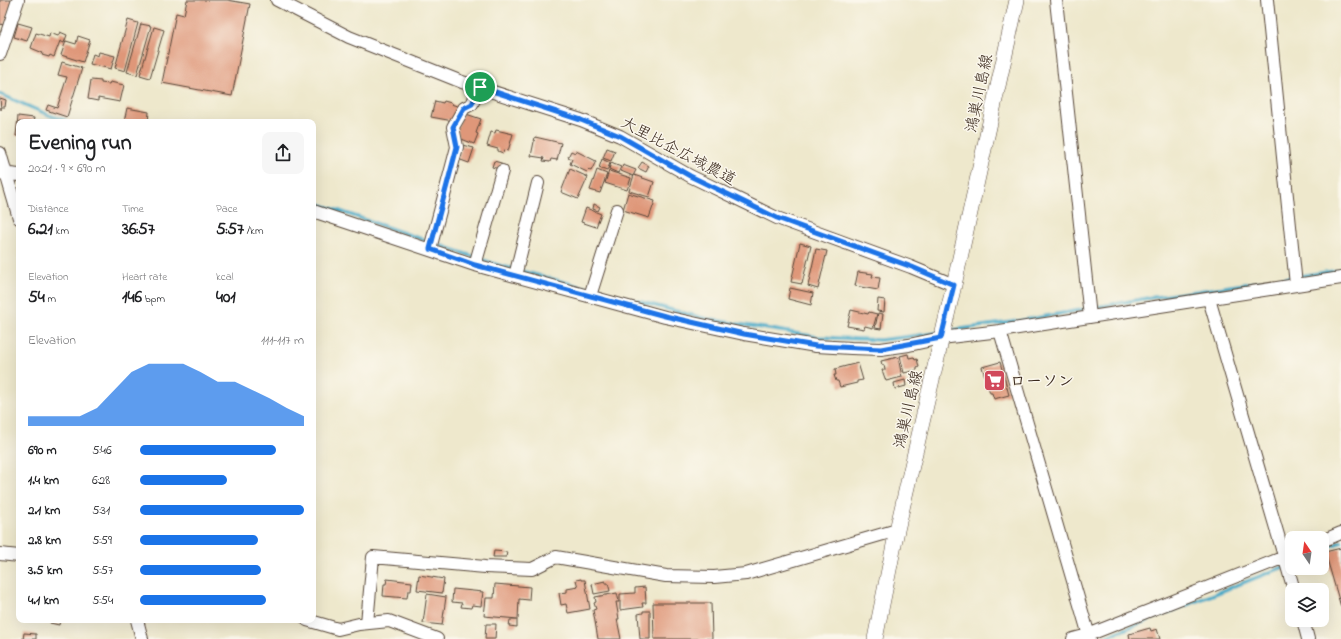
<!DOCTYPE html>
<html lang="en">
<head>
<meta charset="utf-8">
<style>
  body { margin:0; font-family:"Indie Flower","Klee One",sans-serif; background:#f6f6f6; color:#202124; height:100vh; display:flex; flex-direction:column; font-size:15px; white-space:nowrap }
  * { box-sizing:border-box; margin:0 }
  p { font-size:13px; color:#757577 }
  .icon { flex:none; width:22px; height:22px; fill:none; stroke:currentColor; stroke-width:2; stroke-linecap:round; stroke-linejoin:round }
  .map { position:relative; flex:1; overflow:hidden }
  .drawer { position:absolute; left:16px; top:119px; width:300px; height:504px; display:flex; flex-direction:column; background:#fff; border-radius:8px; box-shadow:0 4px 16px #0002 }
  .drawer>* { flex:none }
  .needle { width:26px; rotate:347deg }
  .fabs { position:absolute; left:1285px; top:531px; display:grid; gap:8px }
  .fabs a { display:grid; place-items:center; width:44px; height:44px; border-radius:8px; background:#fff; box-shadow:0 4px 16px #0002; font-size:20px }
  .pin { position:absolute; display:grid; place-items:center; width:34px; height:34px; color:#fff; margin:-17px; border:2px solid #fff; border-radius:50%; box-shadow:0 1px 4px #0007 }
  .round { display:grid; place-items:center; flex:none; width:42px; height:42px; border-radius:8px; background:#f6f6f6 }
  .overview { display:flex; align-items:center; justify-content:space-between; height:68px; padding:0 12px }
  h1 { font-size:22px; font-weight:700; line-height:30px }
  .stats { display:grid; grid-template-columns:repeat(3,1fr); gap:6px; height:68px; padding:4px 12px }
  .stats div { display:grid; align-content:center }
  .stats b { font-size:17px; font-weight:700 }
  .stats small { font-size:11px; font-weight:400 }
  .stats p { font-size:11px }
  .chart { height:112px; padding:8px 12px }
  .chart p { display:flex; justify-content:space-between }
  .chart svg { width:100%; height:72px; margin-top:4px; fill:#1a73e8; opacity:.7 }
  ul { padding:0 12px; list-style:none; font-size:13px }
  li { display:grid; grid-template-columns:64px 48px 1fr; align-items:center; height:30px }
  li i { height:10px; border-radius:5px; background:#1a73e8 }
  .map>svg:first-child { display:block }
</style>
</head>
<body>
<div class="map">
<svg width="1341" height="639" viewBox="0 0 1341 639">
  <rect width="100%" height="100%" fill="#fbf7ec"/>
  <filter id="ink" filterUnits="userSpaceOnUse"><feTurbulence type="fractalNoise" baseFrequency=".025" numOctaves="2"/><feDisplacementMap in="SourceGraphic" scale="8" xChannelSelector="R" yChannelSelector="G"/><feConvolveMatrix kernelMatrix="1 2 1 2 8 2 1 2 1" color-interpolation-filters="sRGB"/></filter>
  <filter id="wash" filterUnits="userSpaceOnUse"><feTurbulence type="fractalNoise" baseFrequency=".012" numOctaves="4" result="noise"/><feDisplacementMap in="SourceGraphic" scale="16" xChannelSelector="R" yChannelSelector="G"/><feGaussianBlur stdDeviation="0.9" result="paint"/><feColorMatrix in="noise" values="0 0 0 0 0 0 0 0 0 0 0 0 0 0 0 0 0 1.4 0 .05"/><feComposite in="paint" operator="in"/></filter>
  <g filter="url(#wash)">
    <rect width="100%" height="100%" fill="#eee8cc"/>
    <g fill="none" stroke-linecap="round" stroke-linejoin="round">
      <path stroke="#48aac7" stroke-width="3.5" d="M 0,94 L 51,116 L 65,120 L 66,122
        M 313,202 L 498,265 L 707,319 L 818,337 L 880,340 L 938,333
        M 947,331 L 1019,321 L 1142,299 L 1341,270
        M 1322,549 L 1341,542
        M 1100,639 L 1286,566"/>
    </g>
    <g id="blocks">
      <path fill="#df9779" d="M 0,0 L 13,0 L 4,25 L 0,24 Z
        M 187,0 L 227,0 L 250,4 L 232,96 L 162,83 L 176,13 L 184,15 Z
        M 128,20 L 138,23 L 125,71 L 115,68 Z
        M 18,23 L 32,27 L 27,41 L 14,37 Z
        M 141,24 L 151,26 L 137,75 L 127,72 Z
        M 154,27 L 164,30 L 150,78 L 140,75 Z
        M 60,32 L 67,35 L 64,43 L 60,41 L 54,57 L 50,55 L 49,57 L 42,55 L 43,53 L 31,48 L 36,33 L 49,37 L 50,33 L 58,36 Z
        M 78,36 L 90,40 L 83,62 L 61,55 L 66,41 L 76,44 Z
        M 99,52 L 115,56 L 111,69 L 90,64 L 93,54 L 98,56 Z
        M 62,62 L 82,68 L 67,117 L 46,110 L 48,105 L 57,108 L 67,77 L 58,75 Z
        M 91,80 L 101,81 L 101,83 L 109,84 L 110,82 L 124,85 L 120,102 L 98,98 L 98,101 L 88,99 Z
        M 0,98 L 6,100 L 5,107 L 1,107 L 1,110 Z
        M 435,101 L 443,103 L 444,101 L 451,103 L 451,104 L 457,106 L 453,121 L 431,117 Z
        M 127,108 L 149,112 L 148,122 L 124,122 Z
        M 463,113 L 481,119 L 476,133 L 478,134 L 474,144 L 459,138 L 457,128 Z
        M 18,116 L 34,118 L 33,122 L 19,122 L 19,136 L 16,136 Z
        M 496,130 L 513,134 L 508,151 L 504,150 L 503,153 L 498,151 L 498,149 L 487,146 L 491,132 L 495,133 Z
        M 535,137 L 561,143 L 557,160 L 551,159 L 550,162 L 543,161 L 544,158 L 531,156 Z
        M 462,145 L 474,148 L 469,163 L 458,159 Z
        M 607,148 L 615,151 L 611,161 L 603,158 Z
        M 571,151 L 575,153 L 576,151 L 596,161 L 591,171 L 589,170 L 587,172 L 570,164 L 572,159 L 568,157 Z
        M 602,159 L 610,163 L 607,171 L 599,168 Z
        M 494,161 L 501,163 L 499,169 L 492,167 Z
        M 642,162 L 649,166 L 646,172 L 638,168 Z
        M 611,163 L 621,167 L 618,173 L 609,169 Z
        M 623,165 L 636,170 L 633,176 L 621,171 Z
        M 570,169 L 588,177 L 578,199 L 561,192 Z
        M 597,170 L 607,174 L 600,193 L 590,190 Z
        M 609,171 L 631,178 L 627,190 L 605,183 Z
        M 634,175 L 654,182 L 649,197 L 629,191 Z
        M 628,193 L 655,201 L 649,218 L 623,210 Z
        M 594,204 L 600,207 L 598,211 L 593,209 Z
        M 586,208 L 601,214 L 596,227 L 581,222 Z
        M 800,243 L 811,246 L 802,284 L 791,282 Z
        M 816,249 L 827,251 L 818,289 L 808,286 Z
        M 858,272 L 873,274 L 872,277 L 880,278 L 878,290 L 855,286 Z
        M 790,288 L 813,293 L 811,305 L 788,299 Z
        M 878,299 L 885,300 L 884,312 L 877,311 Z
        M 851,310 L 868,314 L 869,312 L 877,314 L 873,328 L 865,326 L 864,329 L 847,326 Z
        M 878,313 L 883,314 L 881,329 L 875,328 Z
        M 908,354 L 909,358 L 914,357 L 915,360 L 917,359 L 919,367 L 917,368 L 917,370 L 904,373 L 900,356 Z
        M 898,357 L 902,377 L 886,381 L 882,370 L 885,370 L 884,365 L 882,365 L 881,361 Z
        M 1000,362 L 1009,395 L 994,399 L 992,393 L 990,393 L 982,367 Z
        M 858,363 L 863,380 L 857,381 L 857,383 L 840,387 L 838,381 L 836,381 L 834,375 L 836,375 L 835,369 Z
        M 905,380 L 906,386 L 895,389 L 894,383 Z
        M 1341,548 L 1341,607 L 1325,552 Z
        M 494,551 L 507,552 L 506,557 L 493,557 Z
        M 419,575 L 444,579 L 442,593 L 417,590 Z
        M 387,579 L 412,582 L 411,591 L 408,591 L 407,598 L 383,596 L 384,584 L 386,584 Z
        M 581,579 L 581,580 L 585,580 L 590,609 L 568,613 L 566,604 L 561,605 L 559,593 L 567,592 L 567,589 L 578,587 L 576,580 Z
        M 605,581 L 605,583 L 608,583 L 610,591 L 594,594 L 592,584 Z
        M 495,584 L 530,587 L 529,600 L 519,599 L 518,619 L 484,616 L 486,598 L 494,598 Z
        M 645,587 L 646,603 L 642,603 L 643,607 L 620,610 L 620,594 L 635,593 L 635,588 Z
        M 453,589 L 483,592 L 481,606 L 472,605 L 471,608 L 461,607 L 462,603 L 452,602 Z
        M 617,593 L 619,602 L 616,602 L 619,619 L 617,619 L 621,639 L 598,639 L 593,610 L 596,609 L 594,603 L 596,602 L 595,597 Z
        M 427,594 L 446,597 L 442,625 L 423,623 Z
        M 653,603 L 711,603 L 712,639 L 654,639 Z
        M 643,611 L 650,611 L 650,639 L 640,639 L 638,614 L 643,613 Z
        M 50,620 L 60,620 L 59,625 L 50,623 Z
        M 510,620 L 517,620 L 517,627 L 509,626 Z
        M 486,624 L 496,624 L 495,639 L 485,639 Z
        M 1150,628 L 1151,631 L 1157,629 L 1160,639 L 1130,639 L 1129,634 Z
        M 24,633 L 36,634 L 36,639 L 23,639 Z"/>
    </g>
  </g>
  <g filter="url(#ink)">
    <use href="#blocks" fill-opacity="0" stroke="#564638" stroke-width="1"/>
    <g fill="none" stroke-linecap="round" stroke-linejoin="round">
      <defs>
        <path id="minor" d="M 277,0 L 349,37 L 462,82 L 581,120 L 620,136 L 690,176 L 777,218 L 911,267 L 954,285
          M 1056,0 L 1090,317
          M 1267,0 L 1296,285
          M 0,54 L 18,0
          M 0,153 L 19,218
          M 0,173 L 19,175
          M 313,211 L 475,265 L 665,317 L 744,334 L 816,346 L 851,348 L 881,349 L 909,345 L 941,338 L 1000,331 L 1341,278
          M 430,249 L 457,147 L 453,127 L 464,108 L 472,104 L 480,87
          M 475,265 L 502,171
          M 515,276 L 538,183
          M 590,296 L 617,210
          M 1209,299 L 1294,590
          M 1000,331 L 1090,639
          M 1322,541 L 1341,533
          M 0,554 L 19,556
          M 137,620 L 142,639
          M 307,620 L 338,629 L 359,624 L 389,621 L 437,639
          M 1303,620 L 1308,639
          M 367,623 L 373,557 L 485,567 L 532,569 L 556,557 L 666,576 L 714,577 L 746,574 L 897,530
          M 1073,639 L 1088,635 L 1292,554"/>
        <path id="major" d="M 875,639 L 897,530 L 954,285 L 1017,0"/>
      </defs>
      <use href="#minor" stroke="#564638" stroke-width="14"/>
      <use href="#major" stroke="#564638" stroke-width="16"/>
      <use href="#minor" stroke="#fff" stroke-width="12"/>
      <use href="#major" stroke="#fff" stroke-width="15"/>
    </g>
  </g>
  <g fill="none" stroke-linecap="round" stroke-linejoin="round" filter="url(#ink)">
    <defs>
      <path id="route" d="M 480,87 L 581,120 L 620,136 L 690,176 L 777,218 L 912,267 L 954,285 L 941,338 L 881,349 L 816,346 L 744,334 L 665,316 L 475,265 L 430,249 L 457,147 L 453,127 L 464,108 L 472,104 Z"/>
    </defs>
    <use href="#route" stroke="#fff" stroke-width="8"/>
    <use href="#route" stroke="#1a73e8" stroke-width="5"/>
  </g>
  <defs>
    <symbol id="supermarket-square" viewBox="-11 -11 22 22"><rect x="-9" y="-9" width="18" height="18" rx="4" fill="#d1495b" stroke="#fbf7ec"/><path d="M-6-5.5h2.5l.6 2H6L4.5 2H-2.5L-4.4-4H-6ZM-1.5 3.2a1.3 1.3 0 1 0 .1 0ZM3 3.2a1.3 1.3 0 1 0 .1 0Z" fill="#fff"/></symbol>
  </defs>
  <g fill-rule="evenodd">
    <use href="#supermarket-square" x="982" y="368" width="25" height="25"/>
  </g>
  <g text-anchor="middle" stroke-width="3" stroke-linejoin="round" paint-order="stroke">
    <g font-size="16" fill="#3b2a1e" stroke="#fbf7ec">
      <text transform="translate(978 93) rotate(-78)" y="6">鴻巣川島線</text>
      <text transform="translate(679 150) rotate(28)" y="6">大里比企広域農道</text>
      <text transform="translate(907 409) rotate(-77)" y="6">鴻巣川島線</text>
    </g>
    <g font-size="16" font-weight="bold" fill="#3b2a1e" stroke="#fbf7ec" text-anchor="start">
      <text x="1010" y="386">ローソン</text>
    </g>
  </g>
</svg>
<div class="fabs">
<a><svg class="needle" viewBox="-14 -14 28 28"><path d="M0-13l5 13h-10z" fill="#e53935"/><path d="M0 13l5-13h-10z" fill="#757577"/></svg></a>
<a><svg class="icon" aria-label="layers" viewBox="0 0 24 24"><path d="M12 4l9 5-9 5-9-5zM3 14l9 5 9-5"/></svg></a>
</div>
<div class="pin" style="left:480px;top:87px;background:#1e9e55"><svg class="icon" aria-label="arrive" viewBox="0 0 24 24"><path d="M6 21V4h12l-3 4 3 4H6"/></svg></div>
<section class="drawer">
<div class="overview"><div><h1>Evening run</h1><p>20:21 · 9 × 690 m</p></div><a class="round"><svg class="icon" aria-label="share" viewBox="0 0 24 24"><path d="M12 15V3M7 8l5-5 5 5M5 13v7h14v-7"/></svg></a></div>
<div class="stats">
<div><p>Distance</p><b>6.21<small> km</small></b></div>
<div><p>Time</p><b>36:57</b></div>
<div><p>Pace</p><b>5:57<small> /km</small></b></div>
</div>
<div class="stats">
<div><p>Elevation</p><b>54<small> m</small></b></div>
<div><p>Heart rate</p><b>146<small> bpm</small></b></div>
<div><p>kcal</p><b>401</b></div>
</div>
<div class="chart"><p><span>Elevation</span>111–117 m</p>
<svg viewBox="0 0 160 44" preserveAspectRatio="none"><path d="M0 44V38L10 38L20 38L30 38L40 33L50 22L60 11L70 6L80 6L90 6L100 11L110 17L120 17L130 22L140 27L150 33L160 38V44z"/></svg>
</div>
<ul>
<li><b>690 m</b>5:46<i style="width:83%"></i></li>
<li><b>1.4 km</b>6:28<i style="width:53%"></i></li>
<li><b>2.1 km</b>5:31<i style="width:100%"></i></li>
<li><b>2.8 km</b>5:59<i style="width:72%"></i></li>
<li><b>3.5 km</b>5:57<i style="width:74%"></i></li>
<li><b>4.1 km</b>5:54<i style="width:77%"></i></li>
</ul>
</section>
</div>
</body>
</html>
